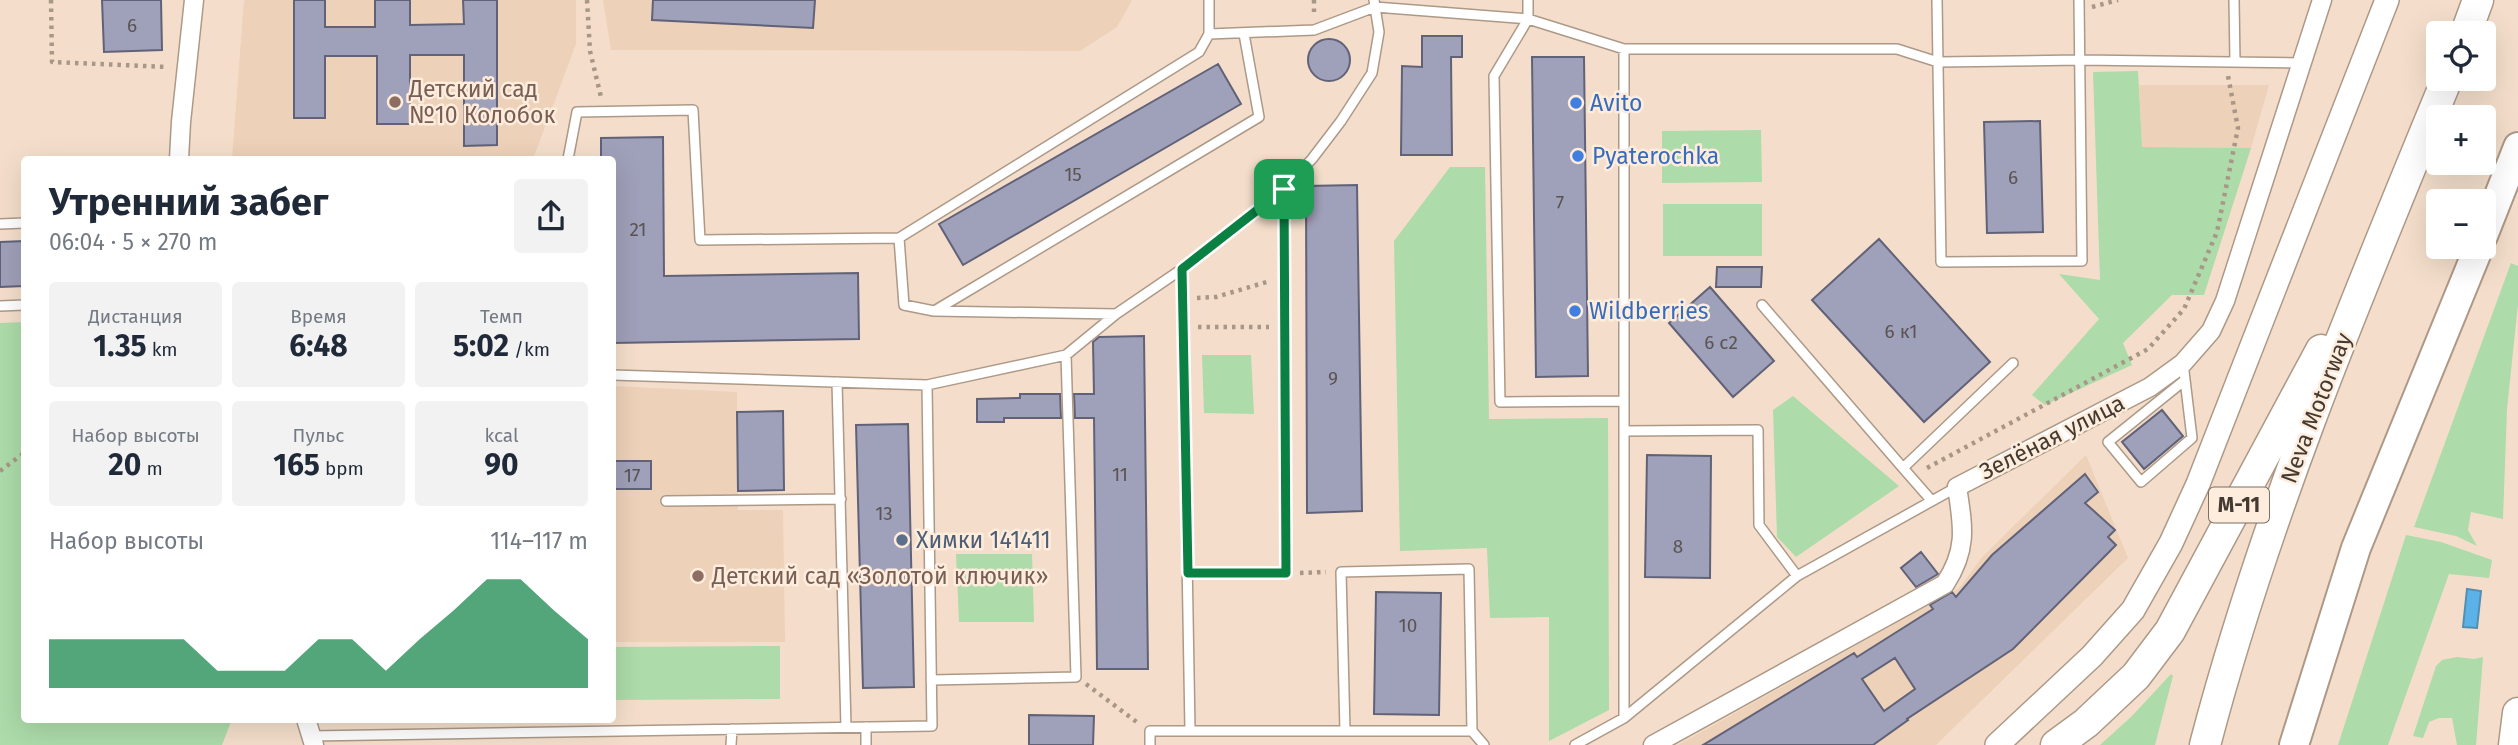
<!DOCTYPE html>
<html lang="ru">
<head>
<meta charset="utf-8">
<style>
  body { margin:0; font-family:"Fira Sans",sans-serif; background:#f2f2f3; color:#1f2937; height:100vh; display:flex; flex-direction:column; font-size:26px; white-space:nowrap }
  * { box-sizing:border-box; margin:0 }
  p { font-size:23px; color:#747a83 }
  .icon { flex:none; width:38px; height:38px; fill:none; stroke:currentColor; stroke-width:2; stroke-linecap:round; stroke-linejoin:round }
  .map { position:relative; flex:1; overflow:hidden }
  .panel { position:absolute; left:21px; top:156px; width:595px; height:567px; display:flex; flex-direction:column; background:#fff; border-radius:7px; box-shadow:0 7px 28px #0002 }
  .panel>* { flex:none }
  .fabs { position:absolute; left:2426px; top:21px; display:grid; gap:14px }
  .fabs a { display:grid; place-items:center; width:70px; height:70px; border-radius:7px; background:#fff; box-shadow:0 7px 28px #0002; font-size:35px }
  .pin { position:absolute; display:grid; place-items:center; width:60px; height:60px; color:#fff; margin:-30px; border-radius:14px; box-shadow:0 4px 10px #0006 }
  .round { display:grid; place-items:center; flex:none; width:74px; height:74px; border-radius:7px; background:#f2f2f3 }
  .head { display:flex; align-items:center; justify-content:space-between; height:119px; padding:0 28px }
  h1 { font-size:38px; font-weight:700; line-height:52px }
  .stats { display:grid; grid-template-columns:repeat(3,1fr); gap:10px; height:119px; padding:7px 28px }
  .stats div { display:grid; align-content:center; border-radius:7px; background:#f2f2f3; text-align:center }
  .stats b { font-size:30px; font-weight:700 }
  .stats small { font-size:19px; font-weight:400 }
  .stats p { font-size:19px }
  .chart { height:196px; padding:14px 28px }
  .chart p { display:flex; justify-content:space-between }
  .chart svg { width:100%; height:126px; margin-top:7px; fill:#0b8043; opacity:.7 }
  .map>svg:first-child { display:block }
</style>
</head>
<body>
<div class="map">
<svg width="2518" height="745" viewBox="0 0 2518 745">
  <rect width="100%" height="100%" fill="#f4decb"/>
  <path fill="#edd1b8" d="M 244,0 L 576,0 L 576,44 L 533,159 L 232,159 Z
    M 603,0 L 1132,0 L 1117,27 L 1080,51 L 611,50 Z
    M 2139,85 L 2269,85 L 2251,148 L 2142,147 Z
    M 613,386 L 737,392 L 738,510 L 783,510 L 785,642 L 613,642 Z
    M 2086,455 L 2128,558 L 1936,745 L 1678,745 L 1959,588 L 1983,556 Z"/>
  <path fill="#addba9" d="M 2138,71 L 2142,147 L 2251,148 L 2204,295 L 2172,295 L 2123,343 L 2132,365 L 2045,405 L 2032,395 L 2099,319 L 2059,274 L 2100,280 L 2093,72 Z
    M 1761,130 L 1762,182 L 1662,183 L 1662,131 Z
    M 1450,167 L 1485,167 L 1489,419 L 1608,418 L 1609,710 L 1549,741 L 1549,617 L 1490,618 L 1487,548 L 1400,551 L 1394,241 Z
    M 1663,204 L 1762,204 L 1762,256 L 1663,256 Z
    M 2511,263 L 2518,266 L 2518,304 L 2507,409 L 2503,519 L 2471,512 L 2468,530 L 2477,546 L 2456,536 L 2414,527 Z
    M 24,322 L 24,719 L 232,719 L 222,745 L 0,745 L 0,323 Z
    M 1202,355 L 1251,355 L 1254,414 L 1204,413 Z
    M 1793,396 L 1899,486 L 1796,557 L 1777,537 L 1773,410 Z
    M 2406,535 L 2441,542 L 2492,560 L 2489,578 L 2449,574 L 2388,745 L 2338,745 Z
    M 956,554 L 1032,554 L 1034,622 L 959,622 Z
    M 780,646 L 780,699 L 613,700 L 613,647 Z
    M 2457,657 L 2474,659 L 2483,657 L 2476,745 L 2457,745 L 2452,718 L 2439,718 L 2429,722 L 2423,738 L 2413,736 L 2436,666 L 2442,660 Z
    M 2171,674 L 2173,676 L 2155,745 L 2100,745 L 2132,716 Z"/>
  <path fill="#5bb2e8" stroke="#548eb1" stroke-width="2" d="M 2467,589 L 2481,591 L 2477,628 L 2463,627 Z"/>
  <path fill="#9fa0b9" stroke="#616278" stroke-width="2" fill-rule="evenodd" d="M 102,0 L 161,0 L 162,50 L 104,52 Z
    M 294,0 L 325,0 L 325,27 L 375,27 L 375,0 L 410,0 L 410,25 L 464,24 L 463,0 L 497,0 L 497,145 L 464,146 L 464,55 L 410,55 L 410,124 L 377,124 L 377,56 L 325,56 L 325,118 L 294,118 Z
    M 653,0 L 815,0 L 813,28 L 652,20 Z
    M 1422,36 L 1462,36 L 1462,57 L 1451,57 L 1452,155 L 1401,155 L 1402,66 L 1422,67 Z
    M1308 60a21 21 0 1 1 42 0a21 21 0 1 1-42 0Z
    M 1532,57 L 1584,57 L 1588,376 L 1536,377 Z
    M 1218,64 L 1241,104 L 963,265 L 939,224 Z
    M 2040,121 L 2043,232 L 1987,233 L 1984,122 Z
    M 663,137 L 664,276 L 858,273 L 859,339 L 612,343 L 612,159 L 601,159 L 601,138 Z
    M 1357,185 L 1362,511 L 1307,513 L 1306,186 Z
    M 1879,239 L 1990,362 L 1924,422 L 1812,300 Z
    M 24,241 L 24,286 L 0,287 L 0,242 Z
    M 1717,267 L 1762,267 L 1761,287 L 1716,287 Z
    M 1710,287 L 1774,361 L 1733,397 L 1669,323 Z
    M 1144,336 L 1148,669 L 1097,669 L 1094,418 L 1075,418 L 1074,394 L 1094,394 L 1093,342 L 1099,337 Z
    M 1020,394 L 1060,394 L 1061,418 L 1004,418 L 1004,422 L 977,422 L 977,399 L 1020,398 Z
    M 2162,410 L 2183,436 L 2144,469 L 2122,442 Z
    M 783,411 L 784,490 L 738,491 L 737,412 Z
    M 908,424 L 914,687 L 863,688 L 856,425 Z
    M 1647,455 L 1711,456 L 1710,578 L 1645,577 Z
    M 612,461 L 651,461 L 651,489 L 612,489 Z
    M 2085,474 L 2098,492 L 2085,503 L 2115,530 L 2108,537 L 2116,545 L 2013,649 L 1907,719 L 1908,720 L 1873,745 L 1703,745 L 1854,653 L 1857,657 L 1933,609 L 1930,605 L 1952,592 L 1956,597 L 1992,555 ZM 1895,658 L 1915,689 L 1884,711 L 1862,679 Z
    M 1921,552 L 1938,574 L 1916,587 L 1901,568 Z
    M 1376,592 L 1441,593 L 1439,715 L 1374,714 Z
    M 1029,715 L 1094,716 L 1093,745 L 1029,745 Z"/>
  <g fill="none" stroke-linecap="round" stroke-linejoin="round">
    <defs>
      <path id="service" d="M 1528,0 L 1528,19 L 1494,76 L 1500,402 L 1624,401
        M 1937,0 L 1941,262 L 2082,261 L 2079,0
        M 2234,0 L 2235,62
        M 1209,34 L 1314,30 L 1375,7 L 1374,0
        M 1624,49 L 1624,718
        M 568,159 L 577,112 L 693,110 L 700,240 L 899,238 L 904,305 L 934,311 L 1116,314
        M 1284,189 L 1286,573
        M 0,224 L 24,223
        M 899,238 L 1199,52 L 1209,34 L 1209,0
        M 1182,269 L 1190,731
        M 1762,305 L 1903,468
        M 0,306 L 24,305
        M 936,310 L 1259,117 L 1244,34
        M 2183,363 L 2192,438 L 2141,482 L 2108,442 L 2185,380
        M 612,375 L 927,385 L 1066,355 L 1116,314 L 1182,269 L 1284,189 L 1312,159 L 1341,121 L 1372,73 L 1379,32 L 1375,7 L 1528,19 L 1624,49 L 1897,49 L 1938,62 L 2080,60 L 2301,63
        M 837,382 L 846,727
        M 1624,431 L 1758,430 L 1759,525 L 1797,576
        M 1931,500 L 1903,468 L 2013,363
        M 666,501 L 841,499
        M 931,680 L 1076,677 L 1066,355
        M 866,727 L 866,745
        M 1345,731 L 1341,572 L 1469,569 L 1472,731 L 1484,745
        M 311,736 L 932,726 L 927,385
        M 731,745 L 732,729
        M 1150,745 L 1150,731 L 1472,731
        M 1575,745 L 1624,718 L 1797,576 L 1957,487"/>
      <path id="minor" d="M 179,159 L 181,122 L 194,0
        M 306,719 L 314,745
        M 1653,745 L 1945,584 C 1968,549 1963,526 1957,487 L 2150,387 L 2183,363 L 2211,331 L 2225,301 L 2322,0"/>
      <path id="tertiary" d="M 1997,745 L 2092,656 L 2133,610 L 2171,543 L 2198,484 L 2387,0"/>
      <path id="primary" d="M 2483,236 L 2518,147
        M 2294,745 L 2356,548 L 2479,247"/>
      <path id="trunk" d="M 2466,33 L 2478,0
        M 2056,745 L 2086,723 L 2136,676 L 2170,631 L 2321,350
        M 2205,745 C 2265,516 2357,297 2447,79
        M 2514,745 L 2518,713"/>
    </defs>
    <use href="#service" stroke="#ad9987" stroke-width="12"/>
    <use href="#minor" stroke="#ad9987" stroke-width="21"/>
    <use href="#tertiary" stroke="#ad9987" stroke-width="26"/>
    <use href="#primary" stroke="#ad9987" stroke-width="32"/>
    <use href="#trunk" stroke="#ad9987" stroke-width="33"/>
    <path stroke="#a89789" stroke-width="4.5" stroke-dasharray="3.5 5" stroke-linecap="butt" d="M 51,0 L 52,62 L 168,67
      M 587,0 L 590,51 L 601,97
      M 1314,0 L 1314,15
      M 2092,7 L 2118,0
      M 1197,298 L 1216,297 L 1270,281
      M 1198,327 L 1269,327
      M 1927,468 L 2148,349 L 2184,309 L 2217,232 L 2238,128 L 2228,76
      M 0,471 L 24,453
      M 1202,573 L 1274,573
      M 1300,573 L 1326,572
      M 1086,684 L 1138,723"/>
    <use href="#service" stroke="#fff" stroke-width="9"/>
    <use href="#minor" stroke="#fff" stroke-width="18"/>
    <use href="#tertiary" stroke="#fff" stroke-width="23"/>
    <use href="#primary" stroke="#fff" stroke-width="28"/>
    <use href="#trunk" stroke="#fff" stroke-width="30"/>
  </g>
  <g fill="none" stroke-linecap="round" stroke-linejoin="round">
    <defs>
      <path id="route" d="M 1284,189 L 1286,573 L 1188,573 L 1182,269 Z"/>
    </defs>
    <use href="#route" stroke="#fff" stroke-width="14"/>
    <use href="#route" stroke="#0b8043" stroke-width="9"/>
  </g>
  <g fill="#8d6e63" stroke="#feecdc" stroke-width="2.5">
    <circle cx="395" cy="102" r="7"/>
    <circle cx="698" cy="576" r="7"/>
  </g>
  <g fill="#3f7fe0" stroke="#feecdc" stroke-width="2.5">
    <circle cx="1576" cy="103" r="7"/>
    <circle cx="1578" cy="156" r="7"/>
    <circle cx="1575" cy="311" r="7"/>
  </g>
  <circle fill="#5c6f8a" stroke="#feecdc" stroke-width="2.5" cx="902" cy="540" r="7"/>
  <g text-anchor="middle" stroke-width="5" stroke-linejoin="round" paint-order="stroke">
    <g font-size="19" fill="#5a5454">
      <text x="132" y="32">6</text>
      <text x="1073" y="181">15</text>
      <text x="2013" y="184">6</text>
      <text x="1560" y="209">7</text>
      <text x="638" y="236">21</text>
      <text x="1901" y="338">6 к1</text>
      <text x="1721" y="349">6 с2</text>
      <text x="1333" y="385">9</text>
      <text x="1120" y="481">11</text>
      <text x="632" y="482">17</text>
      <text x="884" y="520">13</text>
      <text x="1678" y="553">8</text>
      <text x="1408" y="632">10</text>
    </g>
    <rect fill="#feecdc" stroke="#7b6f65" stroke-width="2" x="2209" y="487.5" width="60" height="35" rx="5"/>
    <g font-size="21" font-weight="bold" fill="#433a32">
      <text x="2239" y="512">М-11</text>
    </g>
    <g font-size="23" fill="#785e54" stroke="#feecdc" text-anchor="start">
      <text x="409" y="97">Детский сад<tspan x="409" dy="26">№10 Колобок</tspan></text>
      <text x="712" y="584">Детский сад «Золотой ключик»</text>
    </g>
    <g font-size="23" fill="#366cbe" stroke="#feecdc" text-anchor="start">
      <text x="1590" y="111">Avito</text>
      <text x="1592" y="164">Pyaterochka</text>
      <text x="1589" y="319">Wildberries</text>
    </g>
    <g font-size="23" fill="#433a32" stroke="#feecdc">
      <text transform="translate(2316 408) rotate(-69)" y="8">Neva Motorway</text>
      <text transform="translate(2052 437) rotate(-27)" y="8">Зелёная улица</text>
    </g>
    <g font-size="23" fill="#4e5e75" stroke="#feecdc" text-anchor="start">
      <text x="916" y="548">Химки 141411</text>
    </g>
  </g>
</svg>
<div class="fabs">
<a><svg class="icon" aria-label="locate" viewBox="0 0 24 24"><circle cx="12" cy="12" r="6"/><path d="M12 2v4M12 18v4M2 12h4M18 12h4"/></svg></a>
<a>+</a>
<a>−</a>
</div>
<div class="pin" style="left:1284px;top:189px;background:#1e9e55"><svg class="icon" aria-label="arrive" viewBox="0 0 24 24"><path d="M6 21V4h12l-3 4 3 4H6"/></svg></div>
<section class="panel">
<div class="head"><div><h1>Утренний забег</h1><p>06:04 · 5 × 270 m</p></div><a class="round"><svg class="icon" aria-label="share" viewBox="0 0 24 24"><path d="M12 15V3M7 8l5-5 5 5M5 13v7h14v-7"/></svg></a></div>
<div class="stats">
<div><p>Дистанция</p><b>1.35<small> km</small></b></div>
<div><p>Время</p><b>6:48</b></div>
<div><p>Темп</p><b>5:02<small> /km</small></b></div>
</div>
<div class="stats">
<div><p>Набор высоты</p><b>20<small> m</small></b></div>
<div><p>Пульс</p><b>165<small> bpm</small></b></div>
<div><p>kcal</p><b>90</b></div>
</div>
<div class="chart"><p><span>Набор высоты</span>114–117 m</p>
<svg viewBox="0 0 160 44" preserveAspectRatio="none"><path d="M0 44V27L10 27L20 27L30 27L40 27L50 38L60 38L70 38L80 27L90 27L100 38L110 27L120 17L130 6L140 6L150 17L160 27V44z"/></svg>
</div>
</section>
</div>
</body>
</html>
